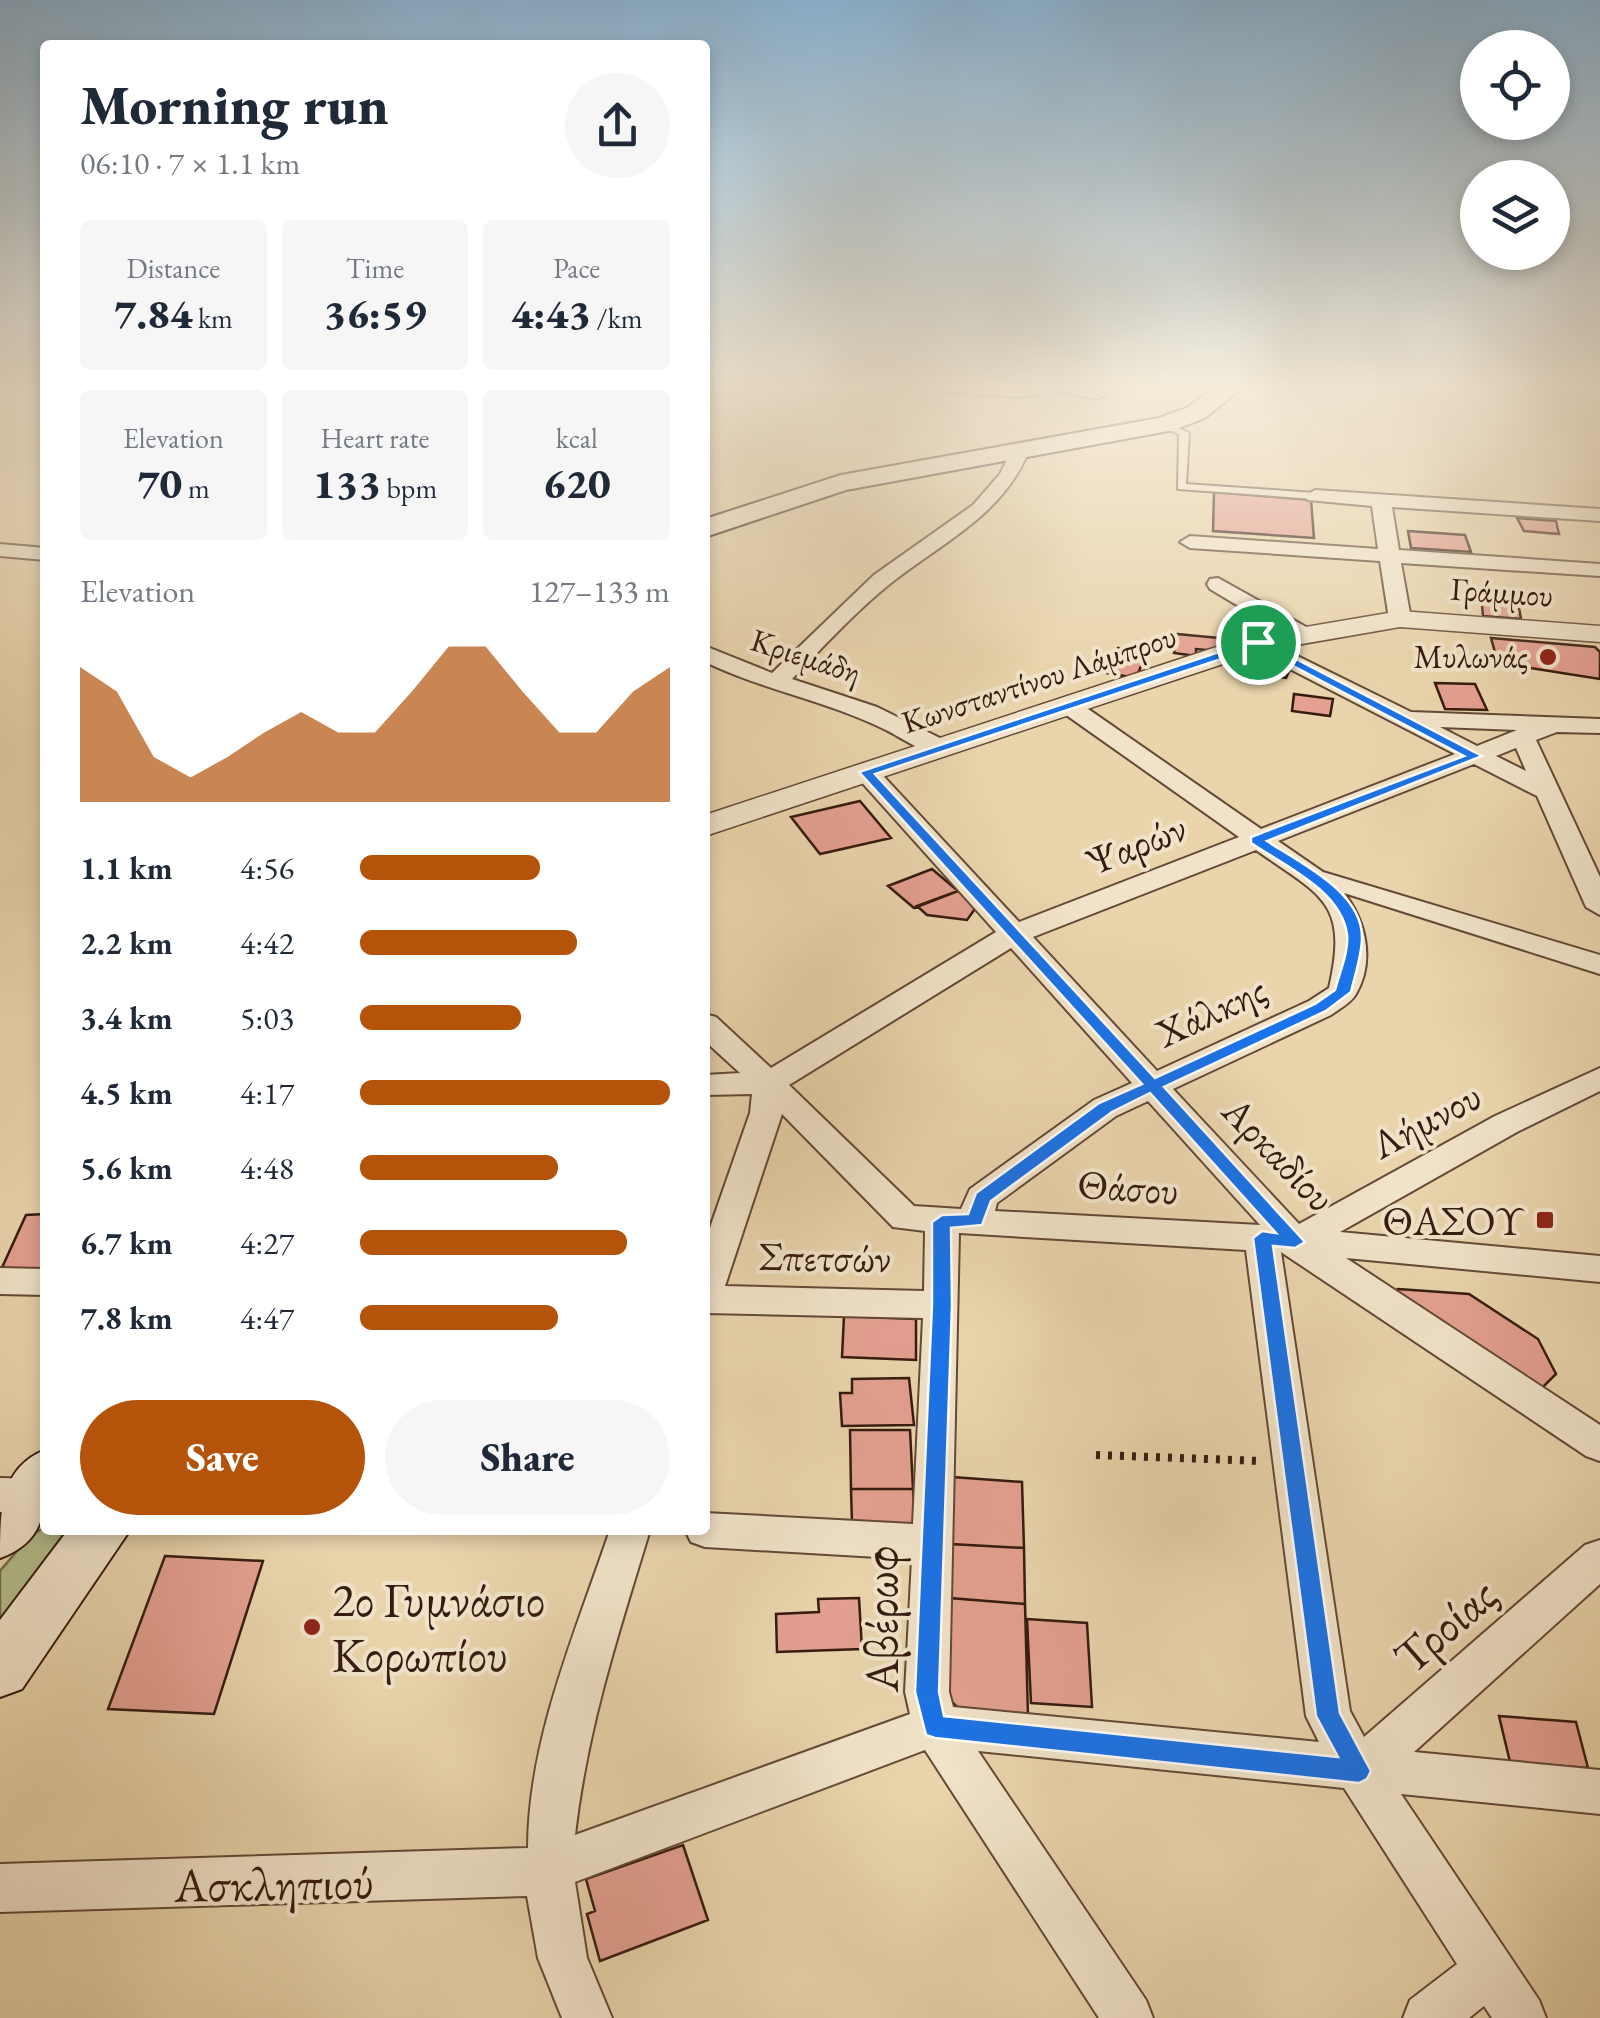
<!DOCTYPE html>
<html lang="en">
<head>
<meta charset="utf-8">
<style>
  body { margin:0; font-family:"EB Garamond",serif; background:#f6f6f7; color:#1f2937; height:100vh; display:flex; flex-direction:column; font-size:38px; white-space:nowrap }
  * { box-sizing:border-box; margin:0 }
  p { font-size:32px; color:#747a83 }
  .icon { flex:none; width:55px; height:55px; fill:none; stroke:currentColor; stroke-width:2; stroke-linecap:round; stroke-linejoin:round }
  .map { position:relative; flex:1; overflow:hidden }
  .side { position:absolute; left:40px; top:40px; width:670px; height:1495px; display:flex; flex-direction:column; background:#fff; border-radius:10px; box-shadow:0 5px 15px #0003 }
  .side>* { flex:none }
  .buttons { position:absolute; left:1460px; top:30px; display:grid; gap:20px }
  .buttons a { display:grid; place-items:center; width:110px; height:110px; border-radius:50%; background:#fff; box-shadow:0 5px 15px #0003; font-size:50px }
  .pin { position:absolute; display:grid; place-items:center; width:85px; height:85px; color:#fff; margin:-42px; border:5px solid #fff; border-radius:50%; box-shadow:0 2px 10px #0007 }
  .round { display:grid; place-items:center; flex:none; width:105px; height:105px; border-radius:52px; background:#f6f6f7 }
  .head { display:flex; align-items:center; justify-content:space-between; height:170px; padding:0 40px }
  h1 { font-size:55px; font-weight:800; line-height:75px }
  .figures { display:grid; grid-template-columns:repeat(3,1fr); gap:15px; height:170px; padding:10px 40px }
  .figures div { display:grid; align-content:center; border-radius:10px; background:#f6f6f7; text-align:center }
  .figures b { font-size:42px; font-weight:800 }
  .figures small { font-size:28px; font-weight:400 }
  .figures p { font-size:28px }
  .chart { height:280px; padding:20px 40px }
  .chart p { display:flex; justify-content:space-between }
  .chart svg { width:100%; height:180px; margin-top:10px; fill:#b45309; opacity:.7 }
  .primary-button { display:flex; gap:20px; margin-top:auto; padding:20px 40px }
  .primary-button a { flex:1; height:115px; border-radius:60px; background:#b45309; color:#fff; font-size:40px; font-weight:800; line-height:115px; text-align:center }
  .primary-button a+a { background:#f6f6f7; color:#1f2937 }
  ul { padding:0 40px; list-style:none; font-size:32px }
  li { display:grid; grid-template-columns:160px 120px 1fr; align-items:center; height:75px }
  li i { height:25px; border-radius:12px; background:#b45309 }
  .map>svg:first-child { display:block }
</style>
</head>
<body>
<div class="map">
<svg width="1600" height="2018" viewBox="0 0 1600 2018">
  <rect width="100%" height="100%" fill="#e9d4ac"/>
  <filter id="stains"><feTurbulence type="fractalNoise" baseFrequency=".002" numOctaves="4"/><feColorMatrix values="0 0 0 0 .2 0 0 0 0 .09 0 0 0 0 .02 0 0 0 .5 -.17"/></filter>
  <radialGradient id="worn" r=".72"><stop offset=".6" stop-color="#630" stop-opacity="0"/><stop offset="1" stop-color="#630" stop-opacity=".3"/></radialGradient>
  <path fill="#b3bd8c" stroke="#746c4e" stroke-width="2.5" d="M 45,1527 L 70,1530 L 0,1645 L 0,1571 L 30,1536 Z"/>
  <path fill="#e4a091" stroke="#361b0f" stroke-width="2.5" d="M 1214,492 L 1311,500 L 1314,538 L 1213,531 Z
    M 1517,518 L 1556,521 L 1559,534 L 1524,531 Z
    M 1408,531 L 1465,535 L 1471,552 L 1411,548 Z
    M 1481,593 L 1517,597 L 1521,619 L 1483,616 Z
    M 1177,634 L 1220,638 L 1218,651 L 1196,649 L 1196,656 L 1174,653 Z
    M 1491,638 L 1595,647 L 1600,652 L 1600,679 L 1498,663 Z
    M 1118,648 L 1147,652 L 1136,678 L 1107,673 Z
    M 1268,659 L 1289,671 L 1286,678 L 1249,673 L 1246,666 Z
    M 1435,683 L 1475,684 L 1487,710 L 1445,709 Z
    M 1294,694 L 1333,699 L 1330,716 L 1292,711 Z
    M 860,801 L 891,838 L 820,854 L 791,817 Z
    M 932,869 L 958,891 L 914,908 L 888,886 Z
    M 958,891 L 977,906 L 967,920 L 927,915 L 917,906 Z
    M 45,1214 L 45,1272 L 0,1272 L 26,1215 Z
    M 1398,1289 L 1469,1294 L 1538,1339 L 1556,1374 L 1537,1393 L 1391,1295 Z
    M 844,1316 L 916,1319 L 916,1360 L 842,1357 Z
    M 909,1378 L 914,1425 L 842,1426 L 840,1393 L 852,1393 L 852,1379 Z
    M 850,1430 L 910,1430 L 913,1489 L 851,1489 Z
    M 952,1477 L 1022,1482 L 1024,1548 L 951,1544 Z
    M 851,1489 L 913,1489 L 915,1524 L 852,1523 Z
    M 951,1544 L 1024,1548 L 1025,1604 L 950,1598 Z
    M 165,1556 L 263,1561 L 214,1714 L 108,1709 Z
    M 859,1598 L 862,1649 L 777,1652 L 776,1614 L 819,1612 L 818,1599 Z
    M 950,1598 L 1025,1604 L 1028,1716 L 961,1711 L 948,1698 Z
    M 1027,1619 L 1087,1623 L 1092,1707 L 1031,1703 Z
    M 1499,1716 L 1576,1722 L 1588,1768 L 1510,1762 Z
    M 683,1845 L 708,1920 L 600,1961 L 587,1914 L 595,1911 L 586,1879 Z"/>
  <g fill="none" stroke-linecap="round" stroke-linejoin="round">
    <defs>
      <path id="service" d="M 1165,422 L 1189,433 L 1186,484 L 1315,493 L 1320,496 L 1315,499 L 1178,489 L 1179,434 L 1162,427 L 1160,425 Z"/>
      <path id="minor" d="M 884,383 L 1017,387 L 1071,383 L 1106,394 L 1097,399 L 1063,392 L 1017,397 L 892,388 Z
        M 1019,447 L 1028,453 C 1001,516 943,542 891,583 C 855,612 824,646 792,679 L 877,707 L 950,743 L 953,748 L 950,753 C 929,758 904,739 886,730 C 828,701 763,690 705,662 L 705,646 L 772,673 L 874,575 L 973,505 L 1000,474 L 1012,449 Z
        M 1315,490 L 1600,509 L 1600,521 L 1392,507 L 1399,550 L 1600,564 L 1600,576 L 1401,563 L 1411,619 L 1400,626 L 1389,619 L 1380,561 L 1190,548 L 1180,542 L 1190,536 L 1378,549 L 1372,506 L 1308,500 L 1305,496 Z
        M 0,544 L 45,548 L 45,560 L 0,556 Z
        M 1218,578 L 1308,628 L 1311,633 L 1300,640 L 1292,638 L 1210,589 L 1207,584 L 1210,579 Z
        M 1257,636 L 1411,712 L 1600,719 L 1600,733 L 1557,732 L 1536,740 L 1600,877 L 1600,915 L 1586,907 L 1537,796 L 1474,764 L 1278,841 L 1323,872 L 1600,955 L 1600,974 L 1344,893 C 1366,921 1375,961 1356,994 C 1351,1003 1339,1009 1331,1015 L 1173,1089 L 1299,1224 L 1495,1116 L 1600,1068 L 1600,1091 L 1517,1132 L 1340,1232 L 1600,1256 L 1600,1282 L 1346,1258 L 1600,1425 L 1600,1461 L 1586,1456 L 1281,1252 L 1350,1711 L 1364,1737 L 1585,1545 L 1600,1540 L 1600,1584 L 1414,1752 L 1600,1770 L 1600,1814 L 1401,1794 L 1539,2000 L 1546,2018 L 1492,2018 L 1484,2006 L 1469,2018 L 1403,2018 L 1410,2000 L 1457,1964 L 1344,1788 L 978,1751 L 1146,2000 L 1153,2018 L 1099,2018 L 925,1750 L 575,1882 L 587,1958 L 612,2018 L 562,2018 L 538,1958 L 527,1896 L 0,1912 L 0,1864 L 528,1848 C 528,1740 576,1631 610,1530 L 650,1530 C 619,1631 587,1729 575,1835 L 910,1714 L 905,1692 L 912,1559 L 705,1547 L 691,1542 L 685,1530 L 705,1530 L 705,1513 L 913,1524 L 923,1318 L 705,1313 L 705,1242 L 750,1113 L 752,1094 L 705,1095 L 705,1075 L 740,1073 L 705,1041 L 705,1014 L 716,1017 L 771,1068 L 996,932 L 857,777 L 853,772 L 857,767 L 875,767 L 1019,922 L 1239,837 L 1062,712 L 1058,707 L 1062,702 L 1078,702 L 1261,829 L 1455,754 L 1249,648 L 1246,643 ZM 1440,727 L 1517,730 L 1477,746 ZM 1516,748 L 1526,771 L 1496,756 ZM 1256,850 C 1321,896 1349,901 1329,988 L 1309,1001 L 1157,1071 L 1033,937 ZM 1011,948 L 1132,1083 L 1094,1100 L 970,1189 L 961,1209 L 914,1206 L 789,1085 ZM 1148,1101 L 1260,1225 L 995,1211 L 997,1203 L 1116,1116 ZM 782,1114 L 893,1227 L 925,1231 L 924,1291 L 725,1286 ZM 959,1233 L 1246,1250 L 1306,1716 L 1319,1742 L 953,1707 L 949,1692 Z
        M 0,1268 L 45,1269 L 45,1295 L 0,1294 Z
        M 0,1478 L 45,1479 L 45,1513 L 0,1512 Z"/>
      <path id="tertiary" d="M 1400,611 L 1600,626 L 1600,642 L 1400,627 L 1262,651 L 705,836 L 705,815 L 1247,637 Z"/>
      <path id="secondary" d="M 1220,383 L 1248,383 L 1205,418 L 1174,430 L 846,490 L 705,537 L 705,519 L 841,475 L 1159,418 L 1187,408 Z
        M 45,1450 C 45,1497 53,1539 0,1558 C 0,1511 0,1468 45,1450 Z
        M 68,1530 L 130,1530 L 22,1689 L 0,1697 L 0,1620 Z"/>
    </defs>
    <use href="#service" stroke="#634936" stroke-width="4"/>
    <use href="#minor" stroke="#634936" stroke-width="4"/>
    <use href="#tertiary" stroke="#634936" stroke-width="3"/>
    <use href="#secondary" stroke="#361b0f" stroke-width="4"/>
    <path stroke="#361b0f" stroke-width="8" stroke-dasharray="4 8" stroke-linecap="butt" d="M 1096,1455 L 1262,1461"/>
    <use href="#service" fill="#f1e3c9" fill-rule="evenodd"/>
    <use href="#minor" fill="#f1e3c9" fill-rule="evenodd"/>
    <use href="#tertiary" fill="#f1e3c9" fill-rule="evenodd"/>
    <use href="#secondary" fill="#f1e3c9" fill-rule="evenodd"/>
  </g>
  <linearGradient id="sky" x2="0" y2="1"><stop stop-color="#8ab4d4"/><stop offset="0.58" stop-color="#f5ecda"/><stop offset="1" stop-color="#f5ecda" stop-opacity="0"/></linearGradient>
  <rect width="1600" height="666" fill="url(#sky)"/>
  <path fill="#1a73e8" stroke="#fff" stroke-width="2.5" fill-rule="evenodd" d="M 1258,639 L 1482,756 L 1267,841 C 1299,862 1363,892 1362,938 C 1362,955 1355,975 1351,992 L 1326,1011 L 1164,1087 L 1305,1242 L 1295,1248 L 1273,1246 L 1340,1713 L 1371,1771 L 1367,1779 L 1359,1783 L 935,1738 L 926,1735 L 915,1692 L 932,1305 L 932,1222 L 942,1215 L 968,1214 L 976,1193 L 1099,1103 L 1142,1084 L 859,772 ZM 1257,647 L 1464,756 L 1251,837 L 1251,843 C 1283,865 1342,891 1347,935 C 1349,951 1339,974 1335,990 L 1315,1004 L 1155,1078 L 875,774 ZM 1150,1093 L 1276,1233 L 1262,1231 L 1253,1238 L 1316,1716 L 1338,1757 L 944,1716 L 939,1692 L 952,1305 L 951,1228 L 982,1225 L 991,1201 L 1112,1112 Z"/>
  <g fill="#8f2418" stroke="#f1e3c9" stroke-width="4">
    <circle cx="1548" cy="657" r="10"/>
    <rect x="1535" y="1210" width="20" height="20" rx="5"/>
    <circle cx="312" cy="1627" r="10"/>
  </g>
  <g text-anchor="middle" stroke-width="8" stroke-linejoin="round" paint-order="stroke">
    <g font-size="32" fill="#361b0f" stroke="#f1e3c9">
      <text transform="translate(1502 592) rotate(4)" y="11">Γράμμου</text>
      <text transform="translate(806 656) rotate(18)" y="11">Κριεμάδη</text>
      <text transform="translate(1039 679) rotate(-18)" y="11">Κωνσταντίνου Λάμπρου</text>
    </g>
    <g font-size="32" fill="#361b0f" stroke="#f1e3c9" text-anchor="end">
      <text x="1528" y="668">Μυλωνάς</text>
    </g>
    <g font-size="40" fill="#361b0f" stroke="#f1e3c9">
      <text transform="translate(1136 844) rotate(-21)" y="14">Ψαρών</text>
      <text transform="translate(1211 1011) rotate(-25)" y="14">Χάλκης</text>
      <text transform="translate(1426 1120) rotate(-28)" y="14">Λήμνου</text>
      <text transform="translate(1279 1154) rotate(46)" y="14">Αρκαδίου</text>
      <text transform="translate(1128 1187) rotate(4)" y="14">Θάσου</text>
      <text transform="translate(825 1257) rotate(1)" y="14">Σπετσών</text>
    </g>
    <g font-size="40" fill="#361b0f" stroke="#f1e3c9" text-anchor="end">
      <text x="1525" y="1234">ΘΑΣΟΥ</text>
    </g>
    <g font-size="48" fill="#361b0f" stroke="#f1e3c9" text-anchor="start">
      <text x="332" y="1616">2ο Γυμνάσιο<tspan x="332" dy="55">Κορωπίου</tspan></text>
    </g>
    <g font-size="48" fill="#361b0f" stroke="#f1e3c9">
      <text transform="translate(880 1619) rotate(-90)" y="17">Αβέρωφ</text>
      <text transform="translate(1445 1625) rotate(-41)" y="17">Τροίας</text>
      <text transform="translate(274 1883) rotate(-1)" y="17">Ασκληπιού</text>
    </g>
  </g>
  <rect width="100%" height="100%" filter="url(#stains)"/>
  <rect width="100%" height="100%" fill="url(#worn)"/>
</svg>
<div class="buttons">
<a><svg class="icon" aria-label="locate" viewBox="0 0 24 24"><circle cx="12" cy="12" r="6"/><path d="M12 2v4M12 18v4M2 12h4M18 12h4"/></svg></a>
<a><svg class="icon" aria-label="layers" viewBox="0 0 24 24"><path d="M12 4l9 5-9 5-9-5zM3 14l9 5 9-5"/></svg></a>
</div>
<div class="pin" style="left:1258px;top:642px;background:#1e9e55"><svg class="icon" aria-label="arrive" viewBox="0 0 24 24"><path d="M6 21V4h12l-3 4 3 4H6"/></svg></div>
<section class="side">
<div class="head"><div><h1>Morning run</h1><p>06:10 · 7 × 1.1 km</p></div><a class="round"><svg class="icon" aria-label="share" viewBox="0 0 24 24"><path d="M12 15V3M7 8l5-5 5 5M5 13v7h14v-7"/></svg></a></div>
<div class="figures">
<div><p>Distance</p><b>7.84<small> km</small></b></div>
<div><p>Time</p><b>36:59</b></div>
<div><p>Pace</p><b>4:43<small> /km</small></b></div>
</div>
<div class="figures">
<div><p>Elevation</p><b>70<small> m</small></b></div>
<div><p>Heart rate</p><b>133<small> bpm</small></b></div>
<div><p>kcal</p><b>620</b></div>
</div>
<div class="chart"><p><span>Elevation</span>127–133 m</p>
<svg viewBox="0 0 160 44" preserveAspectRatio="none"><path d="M0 44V11L10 17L20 33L30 38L40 33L50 27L60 22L70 27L80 27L90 17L100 6L110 6L120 17L130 27L140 27L150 17L160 11V44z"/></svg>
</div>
<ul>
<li><b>1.1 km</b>4:56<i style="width:58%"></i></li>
<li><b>2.2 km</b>4:42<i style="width:70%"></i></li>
<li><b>3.4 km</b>5:03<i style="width:52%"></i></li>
<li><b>4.5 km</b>4:17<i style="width:100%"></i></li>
<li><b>5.6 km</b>4:48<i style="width:64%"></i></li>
<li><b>6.7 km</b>4:27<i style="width:86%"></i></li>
<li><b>7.8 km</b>4:47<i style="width:64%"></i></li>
</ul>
<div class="primary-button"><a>Save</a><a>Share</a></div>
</section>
</div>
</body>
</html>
